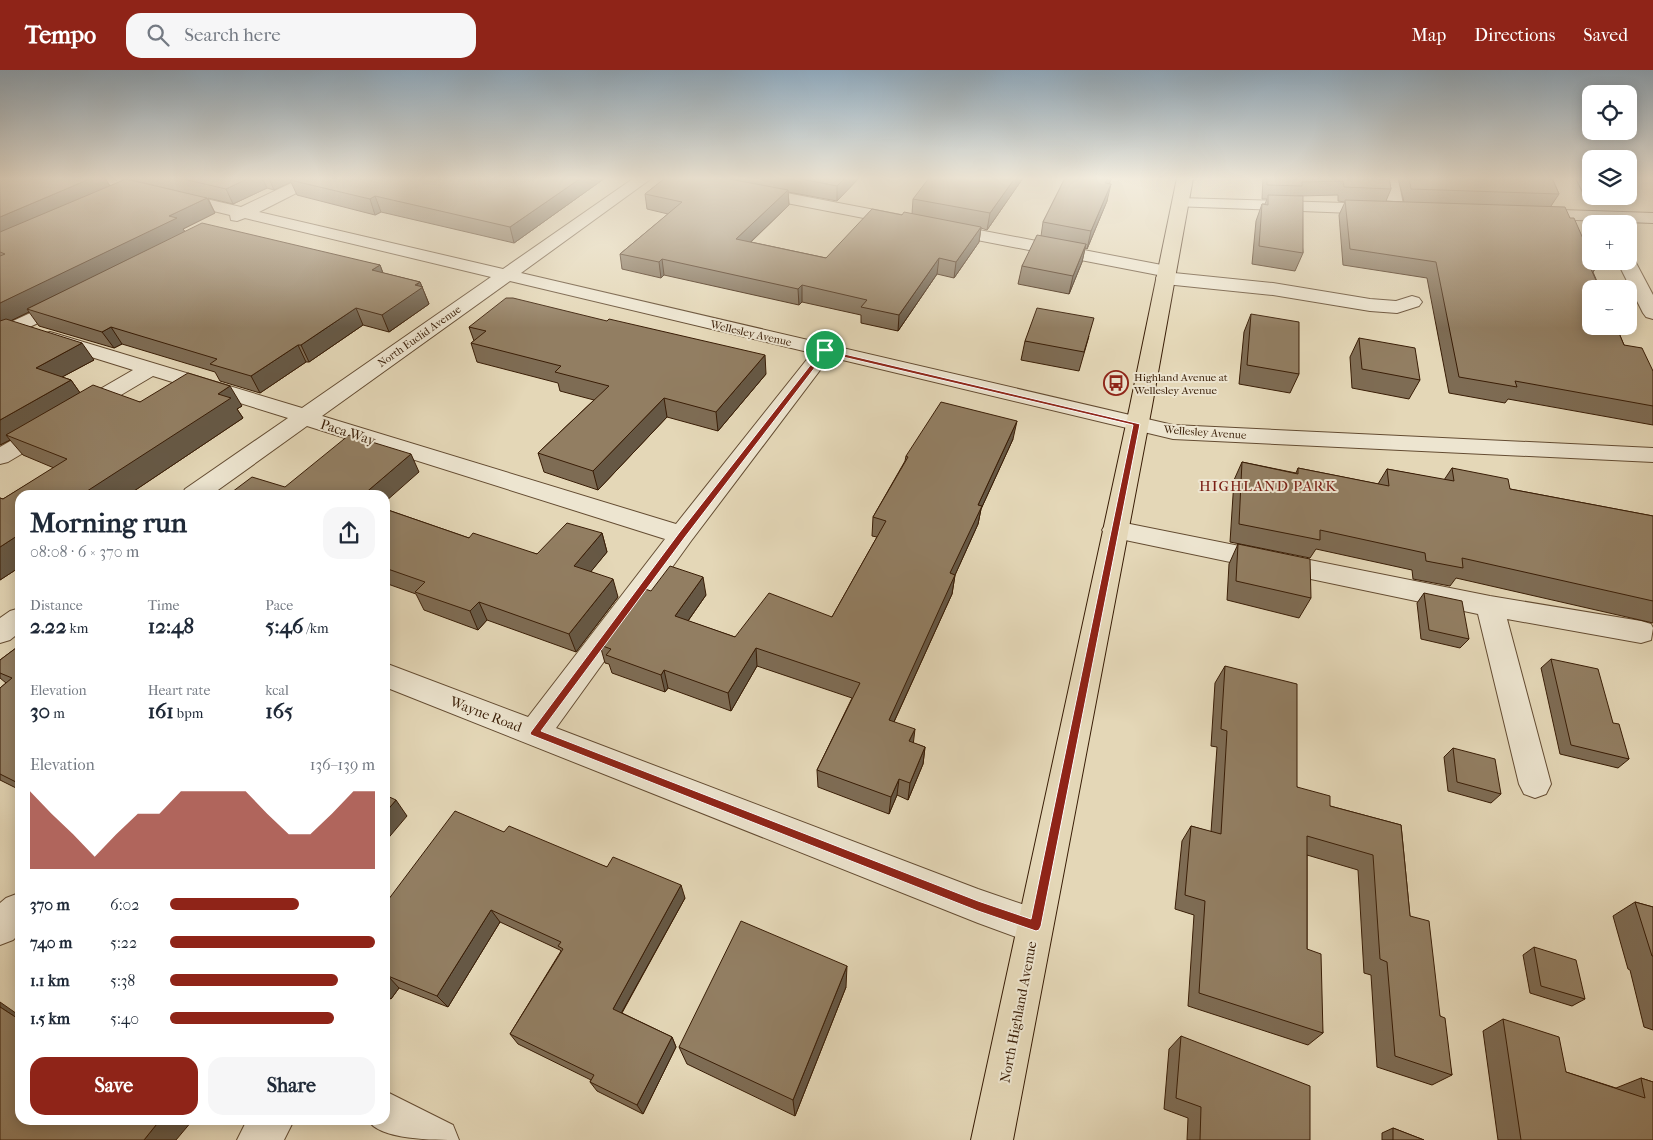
<!DOCTYPE html>
<html lang="en">
<head>
<meta charset="utf-8">
<style>
  body { margin:0; font-family:"IM FELL French Canon",serif; background:#f6f6f7; color:#1f2937; height:100vh; display:flex; flex-direction:column; font-size:19px; white-space:nowrap }
  * { box-sizing:border-box; margin:0 }
  p { font-size:16px; color:#747a83 }
  .icon { flex:none; width:28px; height:28px; fill:none; stroke:currentColor; stroke-width:2; stroke-linecap:round; stroke-linejoin:round }
  .map { position:relative; flex:1; overflow:hidden }
  .details { position:absolute; left:15px; top:420px; width:375px; height:635px; display:flex; flex-direction:column; background:#fff; border-radius:15px; box-shadow:0 2px 12px #0003 }
  .details>* { flex:none }
  .buttons { position:absolute; left:1582px; top:15px; display:grid; gap:10px }
  .buttons a { display:grid; place-items:center; width:55px; height:55px; border-radius:10px; background:#fff; box-shadow:0 2px 12px #0003; font-size:25px }
  .pin { position:absolute; display:grid; place-items:center; width:42px; height:42px; color:#fff; margin:-21px; border:2px solid #fff; border-radius:50%; box-shadow:0 1px 5px #0007 }
  .round { display:grid; place-items:center; flex:none; width:52px; height:52px; border-radius:15px; background:#f6f6f7 }
  .headline { display:flex; align-items:center; justify-content:space-between; height:85px; padding:0 15px }
  h1 { font-size:28px; font-weight:800; line-height:38px }
  .stats { display:grid; grid-template-columns:repeat(3,1fr); gap:8px; height:85px; padding:5px 15px }
  .stats div { display:grid; align-content:center }
  .stats b { font-size:21px; font-weight:800 }
  .stats small { font-size:14px; font-weight:400 }
  .stats p { font-size:14px }
  .chart { height:140px; padding:10px 15px }
  .chart p { display:flex; justify-content:space-between }
  .chart svg { width:100%; height:90px; margin-top:5px; fill:#8f2418; opacity:.7 }
  .cta { display:flex; gap:10px; margin-top:auto; padding:10px 15px }
  .cta a { flex:1; height:58px; border-radius:15px; background:#8f2418; color:#fff; font-size:20px; font-weight:800; line-height:58px; text-align:center }
  .cta a+a { background:#f6f6f7; color:#1f2937 }
  ul { padding:0 15px; list-style:none; font-size:16px }
  li { display:grid; grid-template-columns:80px 60px 1fr; align-items:center; height:38px }
  li i { height:12px; border-radius:6px; background:#8f2418 }
  header { display:flex; align-items:center; gap:30px; box-sizing:border-box; height:70px; padding:0 25px; background:#8f2418; color:#fff }
  header strong { font-size:24px }
  nav { display:flex; gap:28px; margin-inline-start:auto; font-size:18px }
  .search { width:350px; height:45px; background:#f6f6f7; display:flex; align-items:center; gap:12px; box-sizing:border-box; padding:0 18px; border-radius:15px; color:#747a83; font-size:19px }
  .map>svg:first-child { display:block }
</style>
</head>
<body>
<header>
<strong>Tempo</strong>
<div class="search"><svg class="icon" aria-label="search" viewBox="0 0 24 24"><circle cx="10" cy="10" r="6"/><path d="M15 15l6 6"/></svg>Search here</div>
<nav><a>Map</a><a>Directions</a><a>Saved</a></nav>
</header>
<div class="map">
<svg width="1653" height="1070" viewBox="0 0 1653 1070">
  <rect width="100%" height="100%" fill="#e4d7b7"/>
  <filter id="stains"><feTurbulence type="fractalNoise" baseFrequency=".004" numOctaves="4"/><feColorMatrix values="0 0 0 0 .2 0 0 0 0 .09 0 0 0 0 .02 0 0 0 .5 -.17"/></filter>
  <radialGradient id="worn" r=".72"><stop offset=".6" stop-color="#630" stop-opacity="0"/><stop offset="1" stop-color="#630" stop-opacity=".3"/></radialGradient>
  <g fill="none" stroke-linecap="round" stroke-linejoin="round">
    <defs>
      <path id="minor" d="M 87,108 L 115,108 L 241,137 L 302,108 L 322,108 L 320,111 L 259,142 L 503,199 L 634,108 L 652,108 L 521,203 L 1173,355 L 1653,378 L 1653,392 L 1173,369 L 830,287 L 691,471 L 556,658 L 978,819 L 1048,843 L 1053,856 L 1048,869 L 1035,874 L 978,853 L 385,617 L 385,593 L 528,647 L 665,469 L 307,356 L 211,425 L 182,425 L 185,419 L 288,348 L 153,306 L 8,392 L 0,394 L 0,377 L 133,300 L 43,272 L 40,268 L 43,264 L 50,262 L 57,264 L 302,338 L 491,207 L 245,148 L 237,151 L 231,150 L 230,145 L 89,111 ZM 510,211 L 812,283 L 676,454 L 322,346 Z
        M 675,108 L 708,108 L 1167,196 L 1173,197 L 1176,201 L 1174,203 L 1273,213 L 1370,229 L 1396,231 L 1412,226 L 1419,228 L 1422,232 L 1419,236 L 1397,243 L 1370,241 L 1273,225 L 1165,214 L 1158,212 L 1156,208 L 1158,205 L 683,113 L 677,111 Z
        M 1382,108 L 1398,108 L 1404,140 L 1402,144 L 1390,144 L 1388,140 Z
        M 1576,108 L 1591,108 L 1591,126 L 1597,126 L 1585,126 Z
        M 1180,128 L 1378,134 L 1384,135 L 1386,139 L 1384,143 L 1378,144 L 1174,136 L 1172,133 L 1174,130 Z
        M 1531,139 L 1653,143 L 1653,153 L 1525,148 L 1523,144 L 1525,140 Z
        M 1629,186 L 1635,191 L 1653,225 L 1653,249 L 1646,247 L 1643,243 L 1617,191 L 1629,191 Z
        M 67,226 L 74,228 L 77,232 L 74,236 L 0,271 L 0,257 Z
        M 1115,451 L 1490,526 L 1641,551 L 1651,554 L 1653,558 L 1651,570 L 1641,573 L 1507,549 L 1551,714 L 1546,724 L 1535,728 L 1524,724 L 1519,714 L 1478,544 L 1106,466 L 1102,460 L 1106,454 Z
        M 20,538 L 20,562 L 10,570 L 0,573 L 0,548 L 10,541 Z
        M 19,823 L 20,863 L 13,870 L 0,875 L 0,833 L 6,828 Z
        M 385,1021 L 453,1055 L 459,1070 C 434,1070 379,1070 368,1050 L 385,1050 Z
        M 247,1050 L 294,1050 L 284,1070 L 237,1070 Z"/>
      <path id="major" d="M 1177,108 L 1193,108 L 1152,336 L 1013,1070 L 971,1070 L 1130,336 Z"/>
    </defs>
    <use href="#minor" stroke="#644c32" stroke-width="2"/>
    <use href="#major" stroke="#391d06" stroke-width="2"/>
    <use href="#minor" fill="#ede5d0" fill-rule="evenodd"/>
    <use href="#major" fill="#e4d7b7" fill-rule="evenodd"/>
  </g>
  <path fill="#7e6c54" stroke="#391d06" d="M 0,108 L 105,108 L 110,116 L 181,122 L 123,108 L 605,108 L 514,173 L 381,142 L 375,145 L 297,125 L 291,112 L 274,120 L 267,118 L 233,134 L 208,128 L 215,143 L 183,159 L 185,162 L 380,195 L 383,203 L 420,212 L 429,234 L 389,262 L 363,255 L 309,292 L 306,292 L 260,323 L 220,311 L 215,302 L 122,274 L 114,278 L 39,256 L 29,242 L 10,251 L 94,290 L 62,307 L 71,310 L 80,323 L 140,332 L 242,336 L 237,339 L 243,348 L 128,425 L 20,425 L 20,497 L 0,510 L 0,428 L 3,429 L 54,398 L 23,385 L 10,370 L 0,375 Z
    M 662,108 L 859,108 L 837,131 L 788,122 L 789,135 L 751,172 L 826,188 L 902,145 L 912,144 L 913,129 L 1023,108 L 987,160 L 981,158 L 979,172 L 954,208 L 937,204 L 898,261 L 861,253 L 861,245 L 802,232 L 799,235 L 664,205 L 661,208 L 622,199 L 620,184 L 668,144 L 647,139 L 645,124 L 663,110 Z
    M 1065,108 L 1112,108 L 1109,113 L 1107,131 L 1087,179 L 1085,178 L 1082,192 L 1069,224 L 1018,214 L 1022,196 L 1041,166 L 1043,152 Z
    M 1263,108 L 1389,108 L 1391,119 L 1386,131 L 1404,132 L 1398,108 L 1552,108 L 1559,124 L 1551,136 L 1570,148 L 1596,198 L 1593,202 L 1624,275 L 1653,301 L 1653,355 L 1508,329 L 1505,333 L 1449,323 L 1427,208 L 1343,195 L 1339,145 L 1345,132 L 1338,131 L 1338,125 L 1298,126 L 1303,183 L 1295,201 L 1252,194 L 1256,151 L 1262,134 L 1265,134 L 1267,129 L 1262,129 Z
    M 1251,244 L 1299,304 L 1290,323 L 1239,314 L 1244,262 Z
    M 469,257 L 766,304 L 718,361 L 667,347 L 598,420 L 544,402 L 538,383 L 594,330 L 560,321 L 558,313 L 477,292 L 471,273 L 474,271 Z
    M 1089,266 L 1079,301 L 1021,290 L 1025,271 Z
    M 1359,268 L 1420,310 L 1409,329 L 1352,318 L 1350,287 Z
    M 1013,369 L 981,439 L 978,454 L 955,505 L 952,524 L 894,652 L 913,673 L 925,677 L 923,694 L 908,730 L 897,725 L 889,744 L 818,717 L 817,700 L 852,628 L 757,596 L 731,641 L 668,618 L 665,622 L 612,603 L 609,594 L 605,593 L 600,575 L 651,521 L 706,525 L 688,551 L 735,567 L 832,547 L 877,467 L 872,466 L 873,447 L 905,391 L 906,386 Z
    M 1242,392 L 1296,403 L 1298,398 L 1378,414 L 1387,399 L 1444,410 L 1452,398 L 1510,419 L 1653,446 L 1653,553 L 1456,508 L 1450,516 L 1413,509 L 1412,500 L 1316,479 L 1310,488 L 1230,472 L 1234,410 Z
    M 385,439 L 469,468 L 537,484 L 602,463 L 607,482 L 591,501 L 618,527 L 576,582 L 487,550 L 478,560 L 424,540 L 416,524 L 385,513 Z
    M 1238,474 L 1311,528 L 1299,548 L 1227,530 L 1229,494 Z
    M 1424,523 L 1469,569 L 1460,578 L 1421,569 L 1417,533 Z
    M 20,575 L 20,720 L 0,710 L 0,618 L 6,613 L 0,608 L 0,590 Z
    M 1551,589 L 1613,653 L 1629,689 L 1618,698 L 1560,684 L 1541,598 Z
    M 1225,596 L 1297,717 L 1330,736 L 1401,755 L 1410,846 L 1440,946 L 1452,1005 L 1432,1015 L 1377,997 L 1371,905 L 1364,903 L 1358,800 L 1307,785 L 1307,879 L 1323,963 L 1308,975 L 1188,936 L 1194,845 L 1175,839 L 1182,771 L 1191,756 L 1211,762 L 1217,677 L 1211,676 L 1215,613 Z
    M 1453,678 L 1501,724 L 1491,733 L 1448,721 L 1444,687 Z
    M 504,762 L 607,797 L 685,828 L 622,943 L 672,967 L 676,977 L 643,1044 L 597,1021 L 590,1012 L 591,1010 L 518,974 L 510,964 L 561,881 L 560,880 L 500,852 L 448,937 L 399,918 L 391,929 L 385,926 L 385,834 Z
    M 1635,832 L 1653,837 L 1653,960 L 1644,957 L 1630,900 L 1628,899 L 1613,846 Z
    M 1534,877 L 1585,929 L 1572,936 L 1530,923 L 1523,885 Z
    M 846,917 L 795,1046 L 687,994 L 679,977 Z
    M 1503,949 L 1566,1002 L 1616,1018 L 1641,1008 L 1653,1012 L 1653,1070 L 1498,1070 L 1483,961 Z
    M 1181,966 L 1310,1070 L 1187,1070 L 1188,1048 L 1164,1039 L 1169,979 Z
    M 1393,1058 L 1424,1070 L 1382,1070 L 1382,1063 Z"/>
  <path fill="#665845" stroke="#391d06" d="M 92,108 L 105,108 L 111,118 L 0,167 L 0,147 Z
    M 249,108 L 262,108 L 267,118 L 233,134 L 226,119 Z
    M 269,108 L 298,108 L 290,110 L 291,112 L 274,120 Z
    M 581,108 L 605,108 L 514,173 L 510,157 Z
    M 845,108 L 859,108 L 837,131 L 837,116 Z
    M 1015,108 L 1023,108 L 987,160 L 990,143 Z
    M 1108,108 L 1112,108 L 1101,130 L 1105,113 Z
    M 1111,114 L 1107,131 L 1087,179 L 1091,161 Z
    M 788,120 L 789,135 L 738,184 L 736,169 Z
    M 375,126 L 381,142 L 375,145 L 370,129 Z
    M 207,128 L 215,143 L 183,159 L 186,163 L 27,239 L 29,242 L 0,256 L 0,233 L 169,146 Z
    M 981,157 L 979,172 L 954,208 L 956,192 Z
    M 1086,174 L 1082,192 L 1069,224 L 1073,206 Z
    M 939,188 L 937,204 L 898,261 L 899,245 Z
    M 662,189 L 664,205 L 661,208 L 659,192 Z
    M 380,195 L 386,212 L 372,200 Z
    M 420,212 L 429,234 L 389,262 L 382,245 Z
    M 802,215 L 802,232 L 799,235 L 798,219 Z
    M 356,238 L 363,255 L 309,292 L 301,275 Z
    M 111,257 L 122,274 L 114,278 L 102,262 Z
    M 82,273 L 94,290 L 49,314 L 36,298 Z
    M 298,275 L 306,292 L 260,323 L 251,306 Z
    M 765,285 L 766,304 L 718,361 L 716,342 Z
    M 71,310 L 83,327 L 6,365 L 10,370 L 0,375 L 0,350 Z
    M 230,316 L 242,336 L 237,339 L 243,348 L 128,425 L 81,425 L 218,324 Z
    M 664,328 L 667,347 L 598,420 L 593,401 Z
    M 1017,351 L 1013,369 L 981,439 L 978,454 L 955,505 L 952,524 L 887,667 L 889,650 L 978,435 Z
    M 411,384 L 419,402 L 385,432 L 385,425 L 363,425 Z
    M 602,463 L 607,482 L 580,515 L 574,496 Z
    M 20,464 L 20,497 L 0,510 L 0,477 Z
    M 703,507 L 706,525 L 678,565 L 675,546 Z
    M 613,509 L 618,527 L 576,582 L 569,564 Z
    M 479,532 L 487,550 L 478,560 L 470,541 Z
    M 756,578 L 757,596 L 731,641 L 728,623 Z
    M 664,600 L 668,618 L 665,622 L 661,605 Z
    M 915,659 L 913,676 L 909,671 Z
    M 925,677 L 923,694 L 908,730 L 910,713 Z
    M 899,709 L 897,725 L 889,744 L 891,727 Z
    M 396,730 L 407,746 L 385,772 L 385,743 Z
    M 681,815 L 685,828 L 618,949 L 613,939 Z
    M 491,840 L 500,852 L 448,937 L 437,926 Z
    M 847,896 L 846,917 L 795,1046 L 793,1030 Z
    M 388,906 L 399,918 L 391,929 L 385,923 L 385,910 Z
    M 0,932 L 20,946 L 20,950 L 0,937 Z
    M 672,967 L 676,977 L 643,1044 L 637,1035 Z
    M 160,1050 L 191,1050 L 192,1051 L 176,1070 L 144,1070 Z"/>
  <path fill="#927e62" stroke="#391d06" d="M 0,108 L 92,108 L 0,147 Z
    M 179,108 L 249,108 L 226,119 Z
    M 294,108 L 581,108 L 510,157 L 375,126 L 370,129 L 290,110 Z
    M 665,108 L 724,108 L 788,120 L 736,169 L 826,188 L 872,139 L 902,145 L 904,142 L 981,157 L 956,192 L 939,188 L 899,245 L 861,237 L 867,230 L 802,215 L 798,219 L 662,189 L 659,192 L 620,184 L 682,132 L 645,124 Z
    M 796,108 L 845,108 L 837,116 Z
    M 929,108 L 1015,108 L 990,143 L 913,129 Z
    M 1065,108 L 1108,108 L 1105,113 L 1111,114 L 1091,161 L 1043,152 Z
    M 1267,108 L 1389,108 L 1391,119 L 1344,117 L 1343,111 L 1302,112 L 1302,116 L 1267,115 Z
    M 1409,108 L 1552,108 L 1559,124 L 1411,119 Z
    M 126,109 L 207,128 L 169,146 L 177,148 L 0,233 L 0,186 L 5,184 L 0,182 L 0,162 Z
    M 1268,125 L 1303,126 L 1303,183 L 1259,176 L 1262,134 L 1268,135 Z
    M 1345,130 L 1565,137 L 1570,148 L 1574,148 L 1591,187 L 1591,191 L 1593,191 L 1596,198 L 1590,197 L 1600,219 L 1591,219 L 1591,256 L 1616,256 L 1624,275 L 1642,278 L 1653,301 L 1653,336 L 1515,311 L 1517,317 L 1459,307 L 1436,192 L 1350,179 Z
    M 202,153 L 380,195 L 372,200 L 420,212 L 415,215 L 423,217 L 382,245 L 356,238 L 301,275 L 298,275 L 251,306 L 210,294 L 217,289 L 111,257 L 102,262 L 27,239 Z
    M 1037,165 L 1086,174 L 1073,206 L 1022,196 Z
    M 506,228 L 513,228 L 607,251 L 609,249 L 765,285 L 716,342 L 664,328 L 593,401 L 538,383 L 609,316 L 555,302 L 561,296 L 471,273 L 486,261 L 469,257 Z
    M 1037,238 L 1094,248 L 1084,282 L 1025,271 Z
    M 1251,244 L 1299,252 L 1299,304 L 1247,295 Z
    M 6,249 L 82,273 L 36,298 L 71,310 L 0,350 L 0,251 Z
    M 1359,268 L 1415,278 L 1420,310 L 1362,299 Z
    M 188,303 L 230,316 L 218,324 L 231,328 L 81,425 L 20,425 L 20,464 L 0,477 L 0,428 L 3,429 L 67,389 L 6,365 L 93,315 L 140,332 Z
    M 941,332 L 1017,351 L 978,435 L 982,436 L 950,503 L 955,505 L 889,650 L 915,659 L 909,671 L 925,677 L 910,713 L 899,709 L 891,727 L 817,700 L 860,613 L 756,578 L 728,623 L 664,600 L 661,605 L 606,585 L 611,579 L 600,575 L 642,518 L 651,521 L 670,496 L 703,507 L 675,546 L 735,567 L 769,523 L 832,547 L 886,451 L 873,447 L 908,387 L 906,386 Z
    M 349,365 L 411,384 L 363,425 L 228,425 L 252,407 L 285,417 Z
    M 1242,392 L 1298,404 L 1298,398 L 1389,416 L 1387,399 L 1454,411 L 1452,398 L 1508,409 L 1510,419 L 1653,446 L 1653,531 L 1462,488 L 1463,498 L 1426,491 L 1425,483 L 1320,460 L 1320,470 L 1239,454 Z
    M 385,439 L 469,468 L 473,463 L 537,484 L 567,453 L 602,463 L 574,496 L 613,509 L 569,564 L 479,532 L 470,541 L 415,522 L 425,512 L 385,498 Z
    M 1238,474 L 1310,489 L 1311,528 L 1236,511 Z
    M 1424,523 L 1462,531 L 1469,569 L 1429,560 Z
    M 20,575 L 20,714 L 0,704 L 0,618 L 12,608 L 0,603 L 0,590 Z
    M 1551,589 L 1598,599 L 1613,653 L 1619,654 L 1629,689 L 1571,675 Z
    M 1225,596 L 1297,614 L 1297,717 L 1330,726 L 1330,736 L 1401,755 L 1410,846 L 1429,851 L 1440,946 L 1445,948 L 1452,1005 L 1395,986 L 1387,892 L 1380,889 L 1373,785 L 1307,766 L 1307,879 L 1321,884 L 1323,963 L 1199,923 L 1205,831 L 1185,825 L 1191,756 L 1221,764 L 1227,661 L 1221,659 Z
    M 1453,678 L 1495,689 L 1501,724 L 1457,712 Z
    M 385,725 L 396,730 L 385,743 Z
    M 455,741 L 504,762 L 509,756 L 607,797 L 613,787 L 681,815 L 613,939 L 672,967 L 637,1035 L 590,1012 L 594,1005 L 510,964 L 563,879 L 558,876 L 561,872 L 491,840 L 437,926 L 388,906 L 385,910 L 385,834 Z
    M 1635,832 L 1653,837 L 1653,886 L 1652,886 Z
    M 741,851 L 847,896 L 793,1030 L 679,977 Z
    M 1534,877 L 1576,890 L 1585,929 L 1541,916 Z
    M 0,937 L 20,950 L 20,1050 L 160,1050 L 144,1070 L 0,1070 Z
    M 1503,949 L 1559,967 L 1566,1002 L 1645,1028 L 1641,1008 L 1653,1012 L 1653,1070 L 1521,1070 Z
    M 1181,966 L 1310,1016 L 1310,1070 L 1200,1070 L 1201,1037 L 1176,1028 Z
    M 1393,1058 L 1424,1070 L 1393,1070 Z"/>
  <linearGradient id="sky" x2="0" y2="1"><stop stop-color="#8fa9bc"/><stop offset="0.42" stop-color="#f3eddf"/><stop offset="1" stop-color="#f3eddf" stop-opacity="0"/></linearGradient>
  <rect width="1653" height="258" fill="url(#sky)"/>
  <path fill="#8f2418" stroke="#fff" fill-rule="evenodd" d="M 823,279 L 1140,354 L 1041,856 L 1039,860 L 1036,861 L 978,841 L 531,665 L 530,663 L 679,463 ZM 826,283 L 1133,355 L 1031,849 L 978,831 L 541,661 L 685,467 Z"/>
  <defs>
    <symbol id="bus-ring" viewBox="-11 -11 22 22"><circle r="9.5" fill="#ede5d0" stroke="#8f2418" stroke-width="1.5"/><path d="M-5-6H5V4H4V6H2V4H-2V6H-4V4H-5ZM-3.5-4V0h7V-4ZM-3.5 1.2v1.5H-2V1.2ZM2 1.2v1.5H3.5V1.2Z" fill="#8f2418"/></symbol>
  </defs>
  <g fill-rule="evenodd">
    <use href="#bus-ring" x="1102" y="299" width="28" height="28"/>
  </g>
  <g text-anchor="middle" stroke-width="4" stroke-linejoin="round" paint-order="stroke">
    <g font-size="11" fill="#391d06" stroke="#ede5d0">
      <text transform="translate(751 263) rotate(13)" y="4">Wellesley Avenue</text>
      <text transform="translate(419 266) rotate(-35)" y="4">North Euclid Avenue</text>
      <text transform="translate(1205 362) rotate(4)" y="4">Wellesley Avenue</text>
    </g>
    <g font-size="11" fill="#391d06" stroke="#ede5d0" text-anchor="start">
      <text x="1134" y="311">Highland Avenue at<tspan x="1134" dy="13">Wellesley Avenue</tspan></text>
    </g>
    <g font-size="14" fill="#391d06" stroke="#ede5d0">
      <text transform="translate(348 362) rotate(18)" y="5">Paca Way</text>
      <text transform="translate(486 644) rotate(21)" y="5">Wayne Road</text>
      <text transform="translate(1018 942) rotate(-79)" y="5">North Highland Avenue</text>
    </g>
    <g font-size="15" letter-spacing="1" fill="#7a1f14" stroke="#ede5d0">
      <text x="1268" y="421">HIGHLAND PARK</text>
    </g>
  </g>
  <rect width="100%" height="100%" filter="url(#stains)"/>
  <rect width="100%" height="100%" fill="url(#worn)"/>
</svg>
<div class="buttons">
<a><svg class="icon" aria-label="locate" viewBox="0 0 24 24"><circle cx="12" cy="12" r="6"/><path d="M12 2v4M12 18v4M2 12h4M18 12h4"/></svg></a>
<a><svg class="icon" aria-label="layers" viewBox="0 0 24 24"><path d="M12 4l9 5-9 5-9-5zM3 14l9 5 9-5"/></svg></a>
<a>+</a>
<a>−</a>
</div>
<div class="pin" style="left:825px;top:280px;background:#1e9e55"><svg class="icon" aria-label="arrive" viewBox="0 0 24 24"><path d="M6 21V4h12l-3 4 3 4H6"/></svg></div>
<section class="details">
<div class="headline"><div><h1>Morning run</h1><p>08:08 · 6 × 370 m</p></div><a class="round"><svg class="icon" aria-label="share" viewBox="0 0 24 24"><path d="M12 15V3M7 8l5-5 5 5M5 13v7h14v-7"/></svg></a></div>
<div class="stats">
<div><p>Distance</p><b>2.22<small> km</small></b></div>
<div><p>Time</p><b>12:48</b></div>
<div><p>Pace</p><b>5:46<small> /km</small></b></div>
</div>
<div class="stats">
<div><p>Elevation</p><b>30<small> m</small></b></div>
<div><p>Heart rate</p><b>161<small> bpm</small></b></div>
<div><p>kcal</p><b>165</b></div>
</div>
<div class="chart"><p><span>Elevation</span>136–139 m</p>
<svg viewBox="0 0 160 44" preserveAspectRatio="none"><path d="M0 44V6L10 17L20 27L30 38L40 27L50 17L60 17L70 6L80 6L90 6L100 6L110 17L120 27L130 27L140 17L150 6L160 6V44z"/></svg>
</div>
<ul>
<li><b>370 m</b>6:02<i style="width:63%"></i></li>
<li><b>740 m</b>5:22<i style="width:100%"></i></li>
<li><b>1.1 km</b>5:38<i style="width:82%"></i></li>
<li><b>1.5 km</b>5:40<i style="width:80%"></i></li>
</ul>
<div class="cta"><a>Save</a><a>Share</a></div>
</section>
</div>
</body>
</html>
